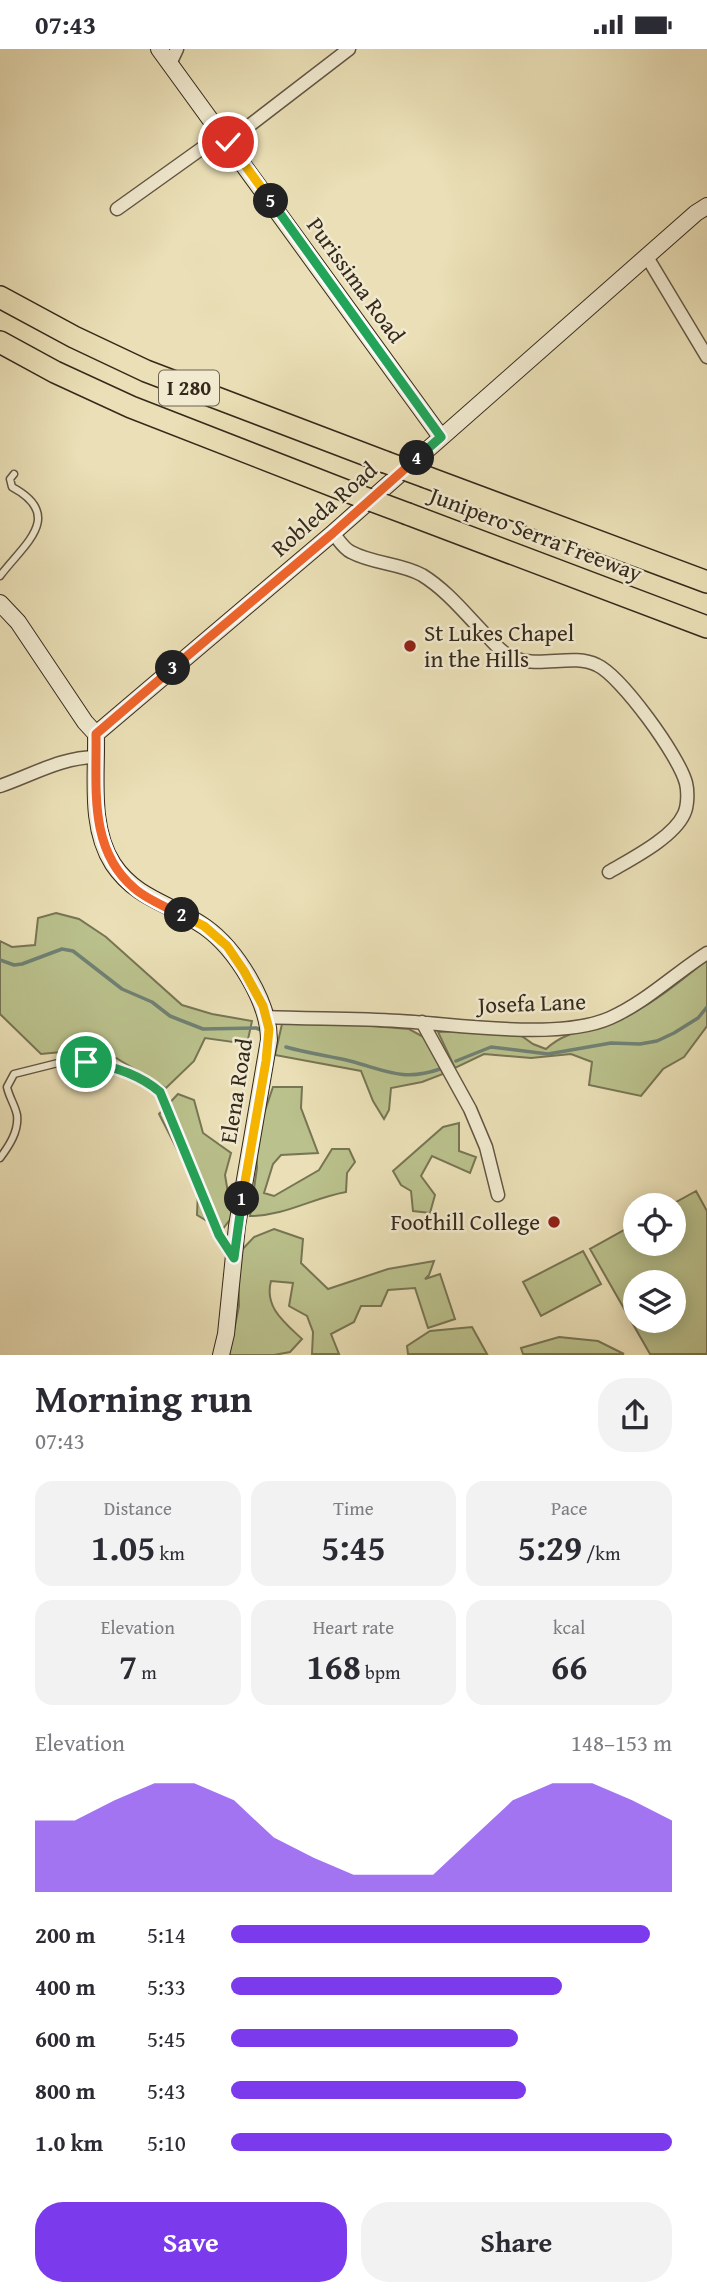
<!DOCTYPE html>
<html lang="en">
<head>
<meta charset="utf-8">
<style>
  body { margin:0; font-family:"Gentium Book Plus",serif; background:#f2f2f3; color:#2b2b33; height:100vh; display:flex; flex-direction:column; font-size:26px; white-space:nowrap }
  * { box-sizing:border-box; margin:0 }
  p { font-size:23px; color:#7c7c81 }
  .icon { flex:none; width:38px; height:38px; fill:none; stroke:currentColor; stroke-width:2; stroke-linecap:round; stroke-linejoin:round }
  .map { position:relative; height:1306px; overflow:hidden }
  .panel { display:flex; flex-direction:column; background:#fff; flex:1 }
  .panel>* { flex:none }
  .buttons { position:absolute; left:623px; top:1144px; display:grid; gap:14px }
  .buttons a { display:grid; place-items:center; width:63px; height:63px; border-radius:50%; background:#fff; box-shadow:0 4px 18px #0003; font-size:35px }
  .pin { position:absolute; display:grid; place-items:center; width:60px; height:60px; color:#fff; margin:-30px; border:4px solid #fff; border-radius:50%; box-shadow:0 2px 7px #0007 }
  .km { position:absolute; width:35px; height:35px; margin:-18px; border-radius:50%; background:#222; color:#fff; font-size:19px; line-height:35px; text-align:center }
  .round { display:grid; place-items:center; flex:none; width:74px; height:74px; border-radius:28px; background:#f2f2f3 }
  .summary { display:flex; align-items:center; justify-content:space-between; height:119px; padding:0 35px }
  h1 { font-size:38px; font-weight:600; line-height:52px }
  .stats { display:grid; grid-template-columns:repeat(3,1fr); gap:10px; height:119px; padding:7px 35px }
  .stats div { display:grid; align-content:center; border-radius:18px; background:#f2f2f3; text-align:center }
  .stats b { font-size:35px; font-weight:600 }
  .stats small { font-size:19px; font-weight:400 }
  .stats p { font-size:19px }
  .chart { height:196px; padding:14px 35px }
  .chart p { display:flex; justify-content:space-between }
  .chart svg { width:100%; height:126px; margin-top:7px; fill:#7c3aed; opacity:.7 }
  .button { display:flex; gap:14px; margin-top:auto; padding:14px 35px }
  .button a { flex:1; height:80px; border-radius:28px; background:#7c3aed; color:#fff; font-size:28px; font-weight:600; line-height:80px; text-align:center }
  .button a+a { background:#f2f2f3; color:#2b2b33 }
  ul { padding:0 35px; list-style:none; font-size:23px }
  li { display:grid; grid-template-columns:112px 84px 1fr; align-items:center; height:52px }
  li i { height:18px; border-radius:9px; background:#7c3aed }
  .status { display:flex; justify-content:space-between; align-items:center; height:49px; padding:0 35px; background:#fff; direction:ltr }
  .status svg { height:19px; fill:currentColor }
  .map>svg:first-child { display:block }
</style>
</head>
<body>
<div class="status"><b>07:43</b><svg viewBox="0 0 49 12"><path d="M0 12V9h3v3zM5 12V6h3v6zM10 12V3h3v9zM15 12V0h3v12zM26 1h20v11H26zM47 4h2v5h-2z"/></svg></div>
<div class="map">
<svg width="707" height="1306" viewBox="0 0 707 1306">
  <rect width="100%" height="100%" fill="#eadfb6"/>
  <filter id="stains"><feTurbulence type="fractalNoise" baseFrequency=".00286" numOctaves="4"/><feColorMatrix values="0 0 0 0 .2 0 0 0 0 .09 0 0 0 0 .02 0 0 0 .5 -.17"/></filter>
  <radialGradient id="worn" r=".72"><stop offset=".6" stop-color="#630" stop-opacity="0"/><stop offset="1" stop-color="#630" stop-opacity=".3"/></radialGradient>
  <path fill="#bac18c" stroke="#777554" stroke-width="2" fill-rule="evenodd" d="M 56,864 L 79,870 L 106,888 L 182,956 L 212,965 L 252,972 L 247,995 L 205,989 L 194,1012 L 166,1039 L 116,1009 L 72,1002 L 41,1005 L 0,965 L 0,892 L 12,898 L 35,896 L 38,869 Z
    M 707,911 L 707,977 L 684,1008 L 663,1020 L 641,1047 L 589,1036 L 592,1013 L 571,1005 L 531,1009 L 484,1005 L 455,1019 L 438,983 L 512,980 L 533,995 L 546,1000 C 569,978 603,980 631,965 C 658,951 683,930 707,911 Z
    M 310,972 L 409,980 L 429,991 L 443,1025 L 422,1033 L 391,1039 L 389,1061 L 384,1070 L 373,1052 L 361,1022 L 275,1006 L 282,975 Z
    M 273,1038 L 302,1038 L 301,1059 L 318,1104 L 281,1106 L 273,1115 L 264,1144 L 274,1147 L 319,1121 L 332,1100 L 349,1100 L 355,1113 L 347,1124 L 346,1143 C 312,1149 285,1167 250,1167 L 257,1119 L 256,1088 Z
    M 178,1045 L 194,1051 L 203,1084 L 231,1104 L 225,1126 L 232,1168 L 222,1181 L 197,1166 L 198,1141 L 159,1065 Z
    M 459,1074 L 459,1102 L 476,1108 L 470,1124 L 432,1107 L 421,1127 L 435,1146 L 430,1164 L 413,1162 L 411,1142 L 401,1136 L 393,1122 L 443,1078 Z
    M 696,1142 L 707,1162 L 707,1305 L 650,1305 L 590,1200 L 635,1175 L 635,1195 L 674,1195 L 674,1157 L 669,1157 ZM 635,1234 L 674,1234 L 674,1272 L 635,1272 Z
    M 274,1180 L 303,1190 L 301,1214 L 328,1240 L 388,1220 L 434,1212 L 429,1226 L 425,1230 L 440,1225 L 455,1270 L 428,1279 L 415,1239 L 388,1241 L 381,1257 L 361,1257 L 354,1273 L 331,1285 L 339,1305 L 312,1305 L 313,1283 L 307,1267 L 289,1257 L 293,1234 L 271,1232 C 264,1258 284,1273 302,1290 L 290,1303 L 274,1306 L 229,1306 L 239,1257 L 238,1205 L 254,1188 Z
    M 583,1202 L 601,1235 L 541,1267 L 523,1233 Z
    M 472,1278 L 487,1305 L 408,1305 L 407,1297 L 430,1282 Z
    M 559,1288 L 598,1292 L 624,1305 L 523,1305 L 521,1299 Z"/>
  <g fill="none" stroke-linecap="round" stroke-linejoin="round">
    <path stroke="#708174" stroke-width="3.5" d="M 0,911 L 14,916 L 22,915 L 62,900 L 73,902 L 122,940 L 152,953 L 170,967 L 203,980 L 256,979 L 264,982
      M 286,998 C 307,1004 329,1007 350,1012 C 385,1021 403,1033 440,1020
      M 456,1012 L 491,998 L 548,1005 L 611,994 L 640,995 L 657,992 L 674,984 L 698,969 L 707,958"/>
    <defs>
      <path id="lane" d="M 0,527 C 23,496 66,467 12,438 L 10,430 L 14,425
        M 0,1109 C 9,1097 19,1082 17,1066 C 15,1056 9,1048 7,1038 L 14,1025 L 62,1013 L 86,1013 L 109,1017 L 127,1024 L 148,1033 L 160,1043 L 219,1186 L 231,1204"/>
      <path id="street" d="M 170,15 L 177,0
        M 228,93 L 349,0
        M 117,160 L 222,85
        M 647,208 L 707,308
        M 333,484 C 338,490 344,500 351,503 C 373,515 400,514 422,526 C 448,542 467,567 488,588 C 494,594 500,602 508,606 C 536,622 571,603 597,616 C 621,627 679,707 686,734 C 688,742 688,757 684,765 C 673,789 631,810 609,823
        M 0,737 C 32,726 62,708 96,708
        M 266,968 C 310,970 355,969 399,972 C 457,975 558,992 610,969 C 646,953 674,925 707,904
        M 422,973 L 470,1060 L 486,1098 L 498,1146"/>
      <path id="secondary" d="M 159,0 L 441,388
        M 0,554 L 18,573 L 85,673 L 96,685 C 97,727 89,778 113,815 C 137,851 173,855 205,878 C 236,900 269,953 269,991 L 237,1177 L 226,1285 L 221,1306
        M 96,685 L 333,484 L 696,164 L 707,157"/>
      <path id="highway" d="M 0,248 L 74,288 L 146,322 L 385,413
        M 0,293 L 55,323 L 131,358 L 349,443
        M 426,428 L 707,533
        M 408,465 L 707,578"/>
    </defs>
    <use href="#lane" stroke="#625642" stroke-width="9"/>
    <use href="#street" stroke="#625642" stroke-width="15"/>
    <use href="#secondary" stroke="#34291b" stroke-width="18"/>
    <use href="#highway" stroke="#34291b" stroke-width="24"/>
    <use href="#lane" stroke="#f1ead0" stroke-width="6"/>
    <use href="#street" stroke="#f1ead0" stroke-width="12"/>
    <use href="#secondary" stroke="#f1ead0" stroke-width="16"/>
    <use href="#highway" stroke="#eadfb6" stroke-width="21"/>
    <defs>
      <path id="highway-bridge" d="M 385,413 L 426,428
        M 349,443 L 408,465"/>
    </defs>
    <use href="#highway-bridge" stroke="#34291b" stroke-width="24" stroke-linecap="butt"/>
    <use href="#highway-bridge" stroke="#eadfb6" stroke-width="21"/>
  </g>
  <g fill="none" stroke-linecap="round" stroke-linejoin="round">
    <defs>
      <path id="split-1" d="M 86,1013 C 113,1017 139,1025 160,1043 L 219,1186 L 234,1209 L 242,1150"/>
      <path id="split-2" d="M 182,866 L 204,877 L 227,897 L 244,922 L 263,957 L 269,980 L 266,1012 L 242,1150"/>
      <path id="split-3" d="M 173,619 L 96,685 C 97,738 88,800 134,839 C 146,850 166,858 182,866"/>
      <path id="split-4" d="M 173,619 L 333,484 L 417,409"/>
      <path id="split-5" d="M 271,152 L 441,388 L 417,409"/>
      <path id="split-6" d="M 228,93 L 271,152"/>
    </defs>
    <use href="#split-1" stroke="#fff" stroke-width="14"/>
    <use href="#split-2" stroke="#fff" stroke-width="14"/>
    <use href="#split-3" stroke="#fff" stroke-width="14"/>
    <use href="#split-4" stroke="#fff" stroke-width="14"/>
    <use href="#split-5" stroke="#fff" stroke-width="14"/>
    <use href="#split-6" stroke="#fff" stroke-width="14"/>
    <use href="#split-1" stroke="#22a559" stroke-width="9"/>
    <use href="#split-2" stroke="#f5b400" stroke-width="9"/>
    <use href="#split-3" stroke="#f0652b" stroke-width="9"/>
    <use href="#split-4" stroke="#f0652b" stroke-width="9"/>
    <use href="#split-5" stroke="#22a559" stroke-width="9"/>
    <use href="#split-6" stroke="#f5b400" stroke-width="9"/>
  </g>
  <g fill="#8f2418" stroke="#f1ead0" stroke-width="2.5">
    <circle cx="410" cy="597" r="7"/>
    <circle cx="554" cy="1173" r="7"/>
  </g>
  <g text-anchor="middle" stroke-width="5" stroke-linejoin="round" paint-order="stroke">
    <rect fill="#f1ead0" stroke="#6d6351" stroke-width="2" x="159" y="321.5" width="60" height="35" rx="5"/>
    <g font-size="21" font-weight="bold" fill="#34291b">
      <text x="189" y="346">I 280</text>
    </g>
    <g font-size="23" fill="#34291b" stroke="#f1ead0">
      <text transform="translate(356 231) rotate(54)" y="8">Purissima Road</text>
      <text transform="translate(324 460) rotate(-41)" y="8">Robleda Road</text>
      <text transform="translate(536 485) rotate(21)" y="8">Junipero Serra Freeway</text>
      <text transform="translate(532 954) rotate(-2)" y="8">Josefa Lane</text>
      <text transform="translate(236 1042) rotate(-81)" y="8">Elena Road</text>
    </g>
    <g font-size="23" fill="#34291b" stroke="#f1ead0" text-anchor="start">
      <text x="424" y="592">St Lukes Chapel<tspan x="424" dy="26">in the Hills</tspan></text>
      <text x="540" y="1181" text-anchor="end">Foothill College</text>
    </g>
  </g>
  <rect width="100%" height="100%" filter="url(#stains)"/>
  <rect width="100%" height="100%" fill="url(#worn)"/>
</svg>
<div class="buttons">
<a><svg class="icon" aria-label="locate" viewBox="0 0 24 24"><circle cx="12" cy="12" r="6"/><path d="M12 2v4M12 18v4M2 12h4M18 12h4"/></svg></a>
<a><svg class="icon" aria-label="layers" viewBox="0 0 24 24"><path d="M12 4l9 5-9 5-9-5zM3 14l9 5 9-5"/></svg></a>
</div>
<div class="pin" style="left:86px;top:1013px;background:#1e9e55"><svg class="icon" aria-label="arrive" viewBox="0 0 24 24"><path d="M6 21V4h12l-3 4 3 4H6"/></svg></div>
<div class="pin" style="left:228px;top:93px;background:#d93025"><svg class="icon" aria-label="check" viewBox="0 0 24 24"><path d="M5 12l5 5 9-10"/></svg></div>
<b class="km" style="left:242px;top:1150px">1</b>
<b class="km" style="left:182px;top:866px">2</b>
<b class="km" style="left:173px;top:619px">3</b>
<b class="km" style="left:417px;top:409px">4</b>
<b class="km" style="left:271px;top:152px">5</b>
</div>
<section class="panel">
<div class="summary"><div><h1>Morning run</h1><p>07:43</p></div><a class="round"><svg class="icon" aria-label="share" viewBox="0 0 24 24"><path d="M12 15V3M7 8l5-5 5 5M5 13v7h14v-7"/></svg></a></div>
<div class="stats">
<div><p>Distance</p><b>1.05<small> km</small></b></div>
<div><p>Time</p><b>5:45</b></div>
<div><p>Pace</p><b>5:29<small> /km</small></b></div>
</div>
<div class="stats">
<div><p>Elevation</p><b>7<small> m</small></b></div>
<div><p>Heart rate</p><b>168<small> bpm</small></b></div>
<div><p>kcal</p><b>66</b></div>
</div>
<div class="chart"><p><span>Elevation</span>148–153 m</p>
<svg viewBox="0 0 160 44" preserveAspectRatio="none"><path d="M0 44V19L10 19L20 12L30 6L40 6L50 12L60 25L70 32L80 38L90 38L100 38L110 25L120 12L130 6L140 6L150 12L160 19V44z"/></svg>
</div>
<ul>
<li><b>200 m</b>5:14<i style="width:95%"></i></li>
<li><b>400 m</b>5:33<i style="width:75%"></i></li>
<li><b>600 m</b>5:45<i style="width:65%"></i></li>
<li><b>800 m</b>5:43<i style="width:67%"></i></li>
<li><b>1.0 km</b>5:10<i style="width:100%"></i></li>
</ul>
<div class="button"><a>Save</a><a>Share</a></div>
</section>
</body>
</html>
